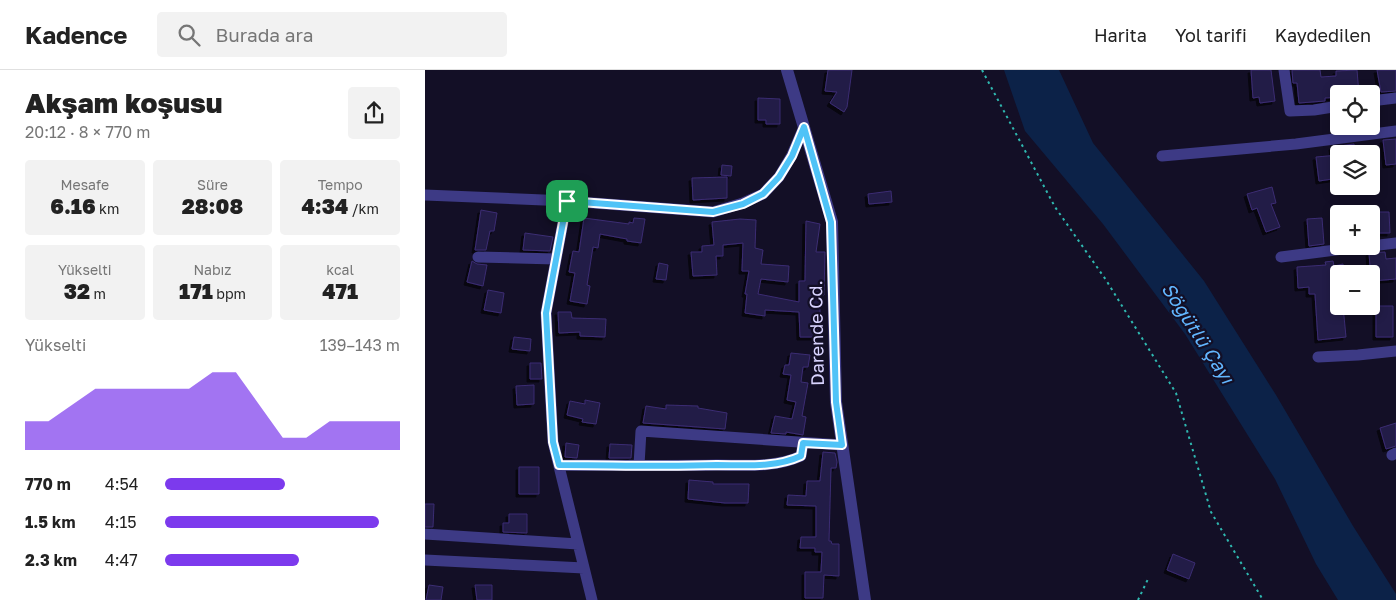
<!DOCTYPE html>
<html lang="tr">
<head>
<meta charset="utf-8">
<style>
  body { margin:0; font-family:"Golos Text",sans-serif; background:#f2f2f2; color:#222; height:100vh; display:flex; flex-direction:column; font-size:19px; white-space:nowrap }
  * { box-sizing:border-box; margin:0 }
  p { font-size:16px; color:#767676 }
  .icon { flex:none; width:28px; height:28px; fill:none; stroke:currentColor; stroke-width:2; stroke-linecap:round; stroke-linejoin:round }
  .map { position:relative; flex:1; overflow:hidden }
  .sheet { display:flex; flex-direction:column; background:#fff; width:425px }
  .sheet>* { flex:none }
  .buttons { position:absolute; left:905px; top:15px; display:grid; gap:10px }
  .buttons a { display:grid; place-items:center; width:50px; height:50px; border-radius:5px; background:#fff; box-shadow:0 2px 8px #0003; font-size:25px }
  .pin { position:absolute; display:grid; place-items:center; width:42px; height:42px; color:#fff; margin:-21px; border-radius:10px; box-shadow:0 2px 8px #0006 }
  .round { display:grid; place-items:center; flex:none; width:52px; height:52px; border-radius:5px; background:#f2f2f2 }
  .overview { display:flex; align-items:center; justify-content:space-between; height:85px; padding:0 25px }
  h1 { font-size:28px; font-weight:800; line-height:38px }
  .metrics { display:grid; grid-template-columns:repeat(3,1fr); gap:8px; height:85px; padding:5px 25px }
  .metrics div { display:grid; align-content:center; border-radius:5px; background:#f2f2f2; text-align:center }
  .metrics b { font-size:21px; font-weight:800 }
  .metrics small { font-size:14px; font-weight:400 }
  .metrics p { font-size:14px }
  .chart { height:140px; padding:10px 25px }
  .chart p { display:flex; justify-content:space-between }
  .chart svg { width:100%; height:90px; margin-top:5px; fill:#7c3aed; opacity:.7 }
  ul { padding:0 25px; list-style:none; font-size:16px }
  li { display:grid; grid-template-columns:80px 60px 1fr; align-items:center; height:38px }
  li i { height:12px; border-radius:6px; background:#7c3aed }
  header { display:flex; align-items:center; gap:30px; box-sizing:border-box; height:70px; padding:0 25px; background:#fff; border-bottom:1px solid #e0e0e0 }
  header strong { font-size:24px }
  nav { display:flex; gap:28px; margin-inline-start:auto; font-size:18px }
  .search { width:350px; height:45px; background:#f2f2f2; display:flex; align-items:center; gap:12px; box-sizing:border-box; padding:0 18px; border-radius:5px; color:#767676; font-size:19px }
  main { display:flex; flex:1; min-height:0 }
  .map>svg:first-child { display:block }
</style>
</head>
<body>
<header>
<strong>Kadence</strong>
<div class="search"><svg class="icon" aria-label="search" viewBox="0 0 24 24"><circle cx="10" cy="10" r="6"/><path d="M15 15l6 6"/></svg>Burada ara</div>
<nav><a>Harita</a><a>Yol tarifi</a><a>Kaydedilen</a></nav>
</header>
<main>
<section class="sheet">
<div class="overview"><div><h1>Akşam koşusu</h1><p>20:12 · 8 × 770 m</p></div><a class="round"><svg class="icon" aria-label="share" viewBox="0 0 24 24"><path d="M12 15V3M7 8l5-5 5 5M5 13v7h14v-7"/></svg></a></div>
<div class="metrics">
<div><p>Mesafe</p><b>6.16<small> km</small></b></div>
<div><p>Süre</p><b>28:08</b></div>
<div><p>Tempo</p><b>4:34<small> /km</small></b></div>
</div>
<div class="metrics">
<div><p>Yükselti</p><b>32<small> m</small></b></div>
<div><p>Nabız</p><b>171<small> bpm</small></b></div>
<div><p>kcal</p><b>471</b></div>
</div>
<div class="chart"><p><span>Yükselti</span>139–143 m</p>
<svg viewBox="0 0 160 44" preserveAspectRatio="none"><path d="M0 44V30L10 30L20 22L30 14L40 14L50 14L60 14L70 14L80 6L90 6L100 22L110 38L120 38L130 30L140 30L150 30L160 30V44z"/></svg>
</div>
<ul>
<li><b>770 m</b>4:54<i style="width:51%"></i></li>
<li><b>1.5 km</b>4:15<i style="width:91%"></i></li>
<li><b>2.3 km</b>4:47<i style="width:57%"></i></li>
</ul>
</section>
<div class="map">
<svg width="971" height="530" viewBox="0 0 971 530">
  <defs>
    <filter id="shadow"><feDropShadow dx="-3" dy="3" stdDeviation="0" flood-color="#0009"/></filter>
  </defs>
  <rect width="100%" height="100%" fill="#130f26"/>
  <path fill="#0c2248" d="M 579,0 L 634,0 L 668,73 L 779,211 L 851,325 L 928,456 L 971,524 L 971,530 L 913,530 L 891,494 L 850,409 L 760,264 L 678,154 L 600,61 Z"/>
  <path fill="#241b47" stroke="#3b2d73" filter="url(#shadow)" d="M 403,0 L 427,0 L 422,37 L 419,42 L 405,33 L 412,22 L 400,21 Z
    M 826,0 L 846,0 L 850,31 L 835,33 L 834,27 L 828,28 Z
    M 867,0 L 895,0 L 896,7 L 911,6 L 911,1 L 932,0 L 934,24 L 914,24 L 914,27 L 900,28 L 900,31 L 874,33 L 872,13 L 868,13 Z
    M 952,0 L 971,0 L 971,21 L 956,22 Z
    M 333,28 L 355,29 L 355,54 L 341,54 L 341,50 L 333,50 Z
    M 971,69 L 971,94 L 961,95 L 958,70 Z
    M 929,74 L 930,84 L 908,84 L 907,77 Z
    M 914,85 L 914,108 L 894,111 L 891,87 Z
    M 297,95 L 307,96 L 306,106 L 296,105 Z
    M 302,107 L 302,128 L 268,130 L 267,108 Z
    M 847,117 L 851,133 L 846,134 L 855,157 L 841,162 L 832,138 L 827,140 L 822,124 Z
    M 466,121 L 467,132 L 444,134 L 443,124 Z
    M 56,140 L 72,143 L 69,161 L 65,161 L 61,180 L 50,180 Z
    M 950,142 L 964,142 L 965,163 L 950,163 Z
    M 159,148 L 204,154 L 204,152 L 208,153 L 209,148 L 220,149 L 216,173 L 202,171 L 202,169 L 175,164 L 173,178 L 168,177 L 162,215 L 165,216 L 162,234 L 145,231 L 150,203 L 144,202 L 148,181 L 154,182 Z
    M 897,148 L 899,174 L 884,176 L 882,149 Z
    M 315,149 L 331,150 L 330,178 L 338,180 L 336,194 L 364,196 L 363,212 L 336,209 L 333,224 L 374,232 L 374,211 L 380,211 L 381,151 L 395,154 L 391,182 L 400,182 L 399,225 L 395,225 L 395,249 L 392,249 L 392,267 L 375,267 L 374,242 L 340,240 L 340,246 L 320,243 L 322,224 L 320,224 L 324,201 L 317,201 L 318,173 L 298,175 L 298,186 L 291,186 L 292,205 L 268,206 L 266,182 L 277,182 L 277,176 L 289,175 L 287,152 Z
    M 100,163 L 128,167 L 125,181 L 98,180 Z
    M 960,182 L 961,189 L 971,188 L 971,209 L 947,211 L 946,204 L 923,204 L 922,199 L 945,196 L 944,183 Z
    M 47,191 L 52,194 L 62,195 L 58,216 L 42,212 Z
    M 908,191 L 909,196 L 918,194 L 919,204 L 914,204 L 914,236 L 918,236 L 921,267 L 893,270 L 890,224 L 884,224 L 884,217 L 873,218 L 872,197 L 901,195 L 900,192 Z
    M 234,193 L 243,195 L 241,210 L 231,209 Z
    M 63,220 L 79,223 L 76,243 L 59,240 Z
    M 951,236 L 968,236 L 968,267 L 951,267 Z
    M 133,242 L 146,242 L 147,248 L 181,249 L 180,267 L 155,266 L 155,262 L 134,263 Z
    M 89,267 L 106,269 L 105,281 L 87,279 Z
    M 366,283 L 385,285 L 383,297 L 378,297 L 376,312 L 383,313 L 377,346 L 381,347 L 378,365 L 361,362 L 361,364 L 346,363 L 350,346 L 367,349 L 371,332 L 362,330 L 366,305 L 358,304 L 360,295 L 364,295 Z
    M 105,293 L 116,293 L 117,309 L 105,309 Z
    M 109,315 L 109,334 L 92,335 L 91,316 Z
    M 160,330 L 175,333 L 171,354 L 157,352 L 158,349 L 142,345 L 145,331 L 160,334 Z
    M 241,335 L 273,336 L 273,338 L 302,343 L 300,359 L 218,353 L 221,336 L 241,339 Z
    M 971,353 L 971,376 L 961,379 L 955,358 Z
    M 141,373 L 154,375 L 152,388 L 140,387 Z
    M 185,374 L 207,375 L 206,388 L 184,388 Z
    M 398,382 L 410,383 L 412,392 L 411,398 L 406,398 L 404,471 L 406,471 L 407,474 L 414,474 L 414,506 L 399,505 L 398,528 L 380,528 L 380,502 L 396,502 L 397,482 L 390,482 L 390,478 L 375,478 L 376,467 L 391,467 L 391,436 L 362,435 L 363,425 L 381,426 L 382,411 L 395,411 Z
    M 94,397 L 114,397 L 114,424 L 94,424 Z
    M 264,410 L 288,412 L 288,414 L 324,414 L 323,433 L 300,433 L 263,429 Z
    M 0,434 L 9,434 L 8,457 L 0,457 Z
    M 84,444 L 102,444 L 102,463 L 78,462 L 78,453 L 84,453 Z
    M 748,484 L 770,493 L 764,509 L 742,500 Z
    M 4,515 L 18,517 L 16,530 L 1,530 Z
    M 50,515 L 67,515 L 67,530 L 52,530 Z"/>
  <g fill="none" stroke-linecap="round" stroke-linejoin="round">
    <path stroke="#2fb8b0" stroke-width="2" stroke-dasharray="2.5 4" stroke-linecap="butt" d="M 557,0 L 630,137 L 681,210 L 751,323 L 786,442 L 838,530
      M 713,530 L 724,507"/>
    <path stroke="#3d3a85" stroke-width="11" d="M 859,0 L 865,41 L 889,40 L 914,36
      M 946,31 L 971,28
      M 737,86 L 871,74 L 971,61
      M 0,125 L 142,131 L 288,142 L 318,133 L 338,124 L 354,107 L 367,85 L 379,57
      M 142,131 L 121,243 L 128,372 L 167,530
      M 946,176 L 971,173
      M 53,187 L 131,189
      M 856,187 L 942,176
      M 893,287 L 933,285 L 971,281
      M 967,385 L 971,383
      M 134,395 C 187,395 239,396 292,395 C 320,395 350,398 376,386 L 378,373
      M 214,395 L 216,361 L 417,375
      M 0,464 L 153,474
      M 0,490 L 159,498"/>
    <path stroke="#3d3a85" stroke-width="12" d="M 362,0 L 407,152 L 411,332 L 440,530"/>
  </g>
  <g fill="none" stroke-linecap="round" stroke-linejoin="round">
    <defs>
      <path id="route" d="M 379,57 L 406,152 L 411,332 L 417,375 L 378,373 L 376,386 C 350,398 320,395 292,395 C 239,397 187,395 134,395 L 128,372 L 121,243 L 142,131 L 288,142 L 318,134 L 338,124 L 354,107 L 367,86 Z"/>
    </defs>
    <use href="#route" stroke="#fff" stroke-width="10"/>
    <use href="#route" stroke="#4fc3f7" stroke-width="6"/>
  </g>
  <g text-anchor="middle" stroke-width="4.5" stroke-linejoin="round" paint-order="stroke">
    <g font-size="18" fill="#d9d4ff" stroke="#130f26">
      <text transform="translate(392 263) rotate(-91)" y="6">Darende Cd.</text>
    </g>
    <g font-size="19" font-style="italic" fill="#62b6ff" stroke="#130f26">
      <text transform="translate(773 263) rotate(57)" y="7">Söğütlü Çayı</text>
    </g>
  </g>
</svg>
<div class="buttons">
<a><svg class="icon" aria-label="locate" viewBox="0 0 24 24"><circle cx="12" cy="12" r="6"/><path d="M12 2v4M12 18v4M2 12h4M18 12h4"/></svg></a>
<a><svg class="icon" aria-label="layers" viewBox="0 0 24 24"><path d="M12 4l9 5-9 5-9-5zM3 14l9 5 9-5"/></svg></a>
<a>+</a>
<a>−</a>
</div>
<div class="pin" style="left:142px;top:131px;background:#1e9e55"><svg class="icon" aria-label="arrive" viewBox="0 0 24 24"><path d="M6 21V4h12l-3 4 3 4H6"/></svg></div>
</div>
</main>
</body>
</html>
